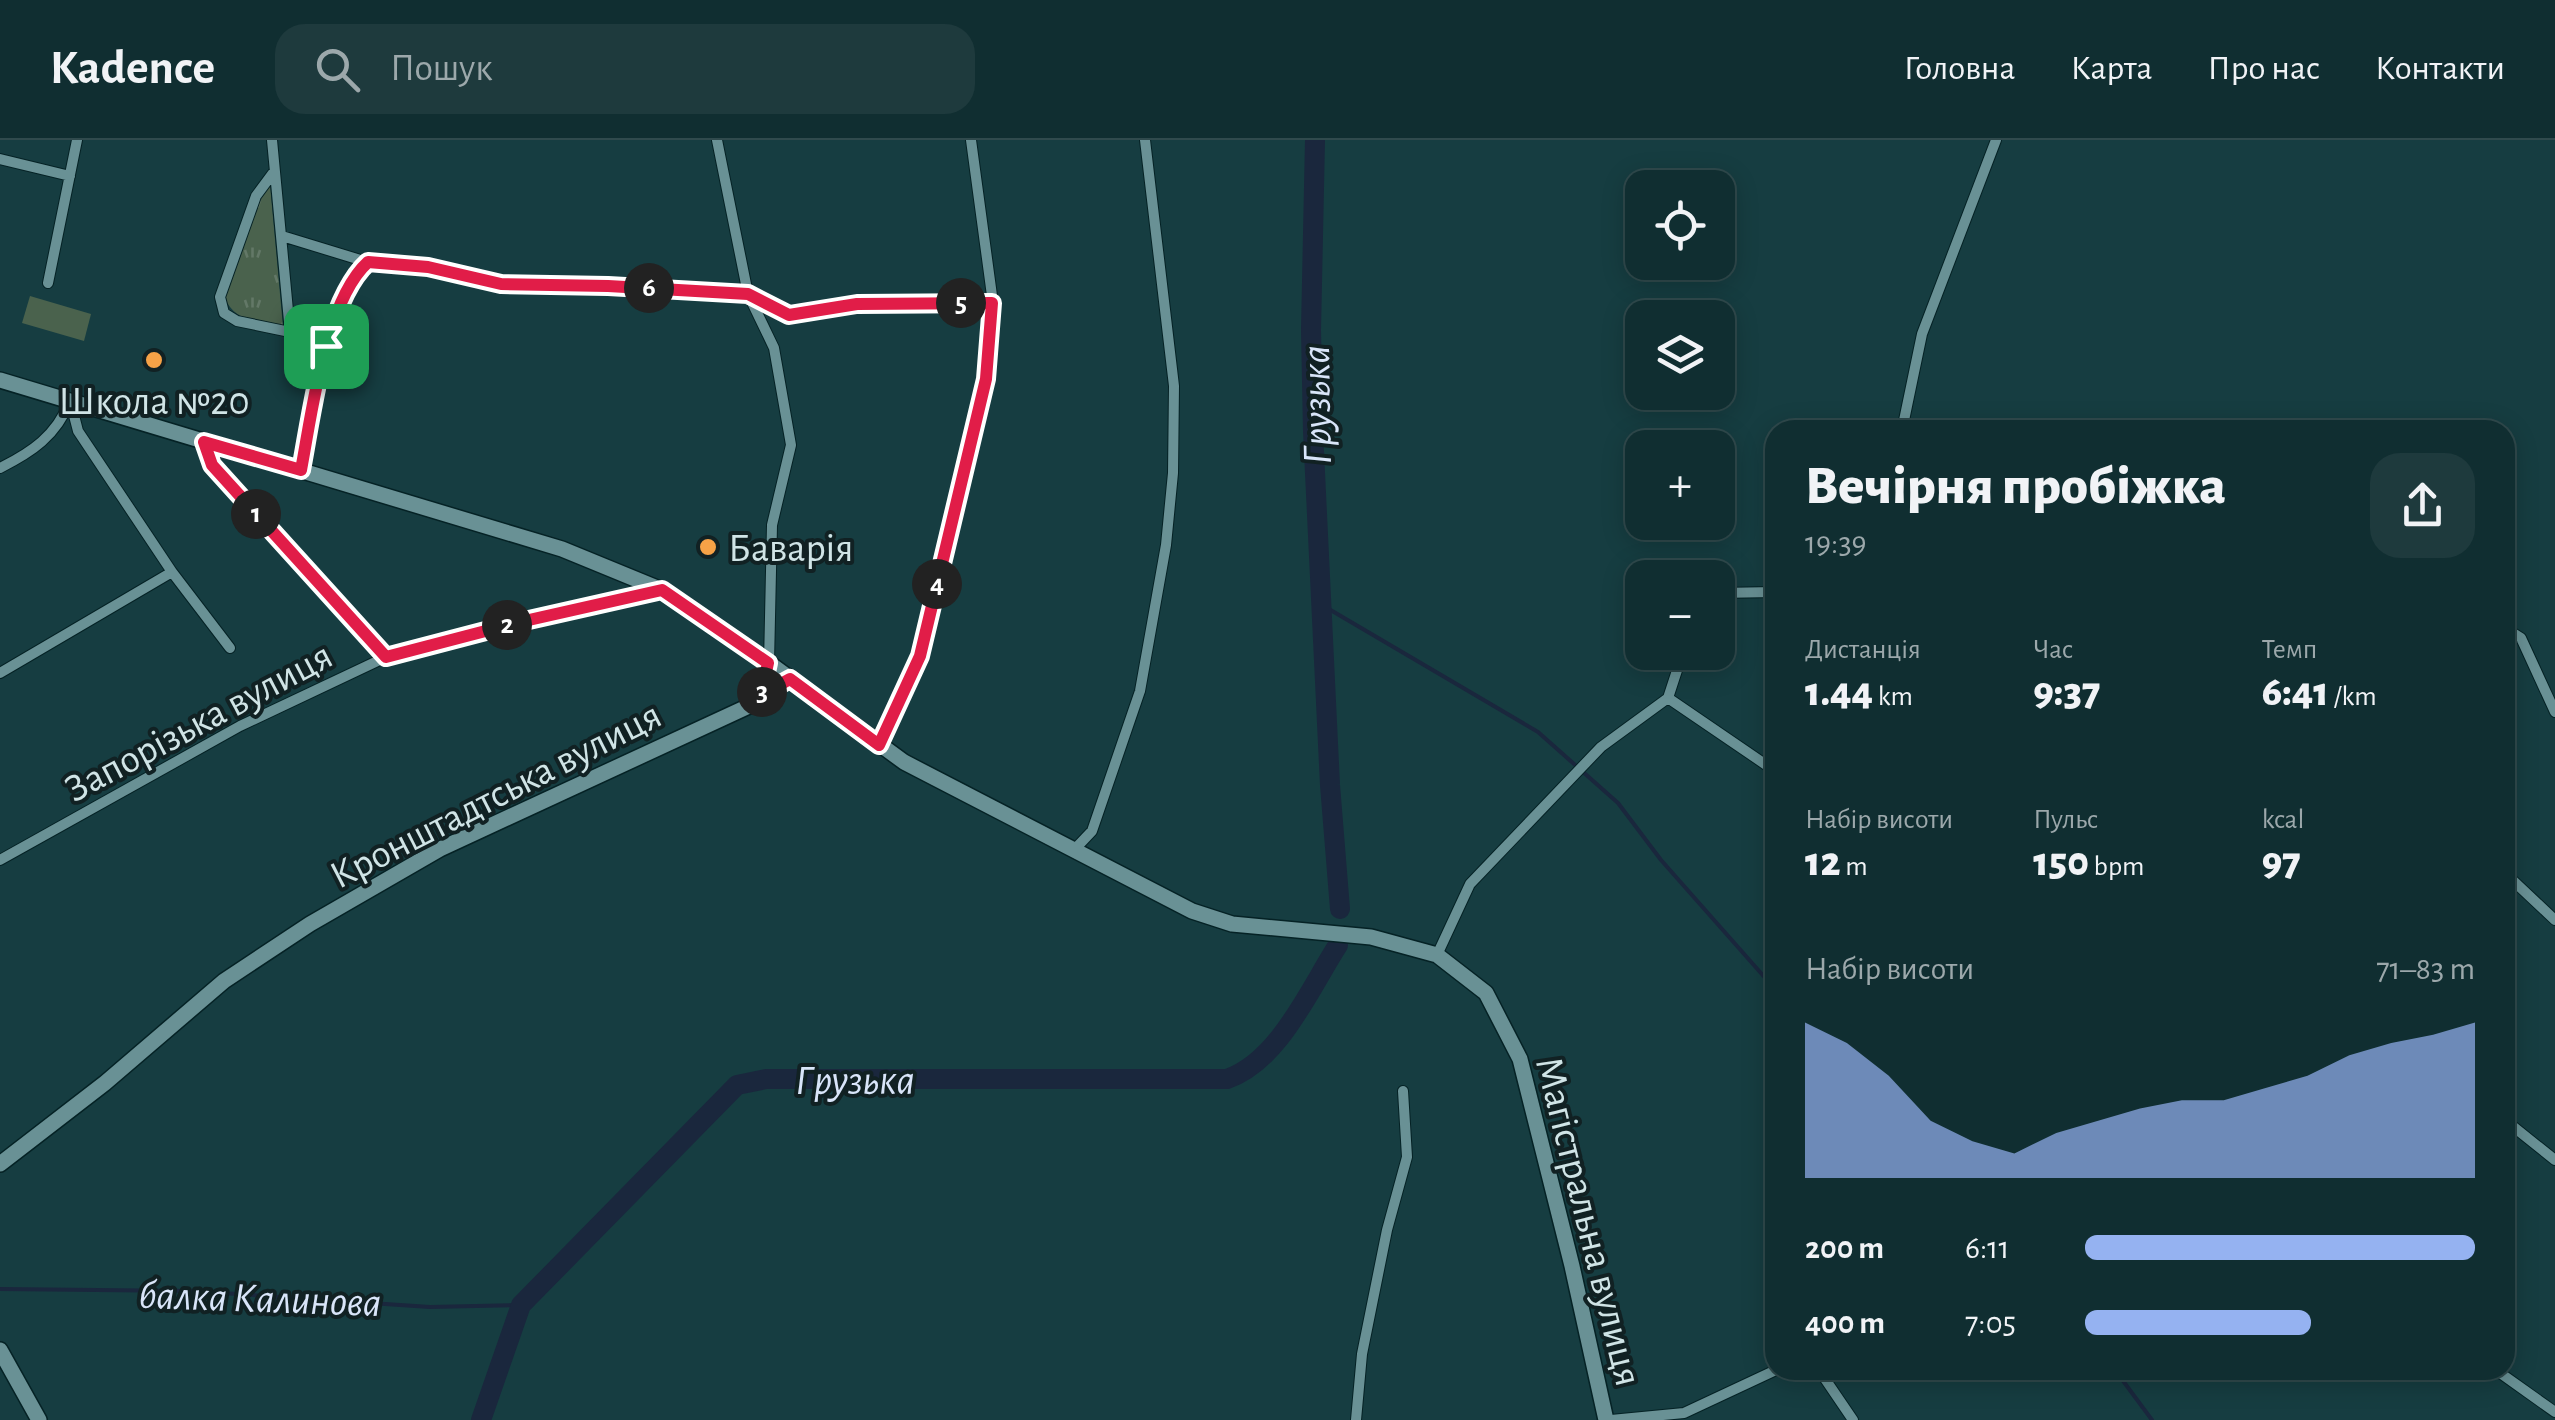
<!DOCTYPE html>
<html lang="uk">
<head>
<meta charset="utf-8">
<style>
  body { margin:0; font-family:"Alegreya Sans",sans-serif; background:#1e3a3d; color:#f1f3f6; height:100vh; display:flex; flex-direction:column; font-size:38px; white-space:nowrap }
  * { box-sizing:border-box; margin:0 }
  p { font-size:32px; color:#9ca8ab }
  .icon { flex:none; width:55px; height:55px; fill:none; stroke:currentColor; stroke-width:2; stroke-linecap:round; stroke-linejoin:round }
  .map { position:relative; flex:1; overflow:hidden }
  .side { position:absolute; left:1765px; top:280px; width:750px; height:960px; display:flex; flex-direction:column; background:#102e31; border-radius:30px; box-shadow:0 5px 25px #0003,0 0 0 2px #304a4d }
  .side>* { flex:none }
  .fabs { position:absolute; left:1625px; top:30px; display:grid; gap:20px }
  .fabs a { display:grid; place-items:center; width:110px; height:110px; border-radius:20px; background:#102e31; box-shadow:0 5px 25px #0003,0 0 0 2px #304a4d; font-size:50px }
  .pin { position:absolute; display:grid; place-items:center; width:85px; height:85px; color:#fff; margin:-42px; border-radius:20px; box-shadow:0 5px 15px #0006 }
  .km { position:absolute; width:50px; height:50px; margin:-25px; border-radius:50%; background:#222; color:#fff; font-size:28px; line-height:50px; text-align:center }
  .round { display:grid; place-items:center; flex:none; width:105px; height:105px; border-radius:30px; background:#1e3a3d }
  .headline { display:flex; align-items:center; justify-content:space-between; height:170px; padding:0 40px }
  h1 { font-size:55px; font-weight:800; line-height:75px }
  .metrics { display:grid; grid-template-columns:repeat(3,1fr); gap:15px; height:170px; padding:10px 40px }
  .metrics div { display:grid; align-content:center }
  .metrics b { font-size:42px; font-weight:800 }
  .metrics small { font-size:28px; font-weight:400 }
  .metrics p { font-size:28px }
  .chart { height:280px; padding:20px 40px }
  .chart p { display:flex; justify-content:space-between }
  .chart svg { width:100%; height:180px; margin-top:10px; fill:#95b2f1; opacity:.7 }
  ul { padding:0 40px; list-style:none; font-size:32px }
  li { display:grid; grid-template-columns:160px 120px 1fr; align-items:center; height:75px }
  li i { height:25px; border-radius:12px; background:#95b2f1 }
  header { display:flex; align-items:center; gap:60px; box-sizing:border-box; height:140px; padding:0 50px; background:#102e31; border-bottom:2px solid #304a4d }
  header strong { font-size:48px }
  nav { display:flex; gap:55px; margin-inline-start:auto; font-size:35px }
  .search { width:700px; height:90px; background:#1e3a3d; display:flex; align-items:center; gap:25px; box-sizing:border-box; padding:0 35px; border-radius:30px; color:#9ca8ab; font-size:38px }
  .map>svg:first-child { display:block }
</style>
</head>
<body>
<header>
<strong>Kadence</strong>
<div class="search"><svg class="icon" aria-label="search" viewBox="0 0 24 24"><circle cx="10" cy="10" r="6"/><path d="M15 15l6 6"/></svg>Пошук</div>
<nav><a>Головна</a><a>Карта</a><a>Про нас</a><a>Контакти</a></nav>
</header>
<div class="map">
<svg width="2555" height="1280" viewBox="0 0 2555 1280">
  <defs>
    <pattern id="grass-tufts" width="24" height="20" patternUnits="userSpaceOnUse" patternTransform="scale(2.5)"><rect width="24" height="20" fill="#4a624d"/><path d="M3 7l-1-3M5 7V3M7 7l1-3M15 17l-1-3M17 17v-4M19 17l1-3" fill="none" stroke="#637867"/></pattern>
  </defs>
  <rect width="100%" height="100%" fill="#163d41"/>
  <path fill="url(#grass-tufts)" d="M 270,45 L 283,187 C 261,182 234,182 225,158 L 260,56 Z"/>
  <path fill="#4a624d" d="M 30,156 L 91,174 L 84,201 L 22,183 Z"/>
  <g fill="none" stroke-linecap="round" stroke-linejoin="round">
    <path stroke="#1a273d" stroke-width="4" d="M 1322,465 L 1538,592 L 1618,663 L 1661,720 L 1775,849
      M 0,1149 L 192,1151 L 430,1167 L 521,1165
      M 2115,1230 L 2152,1280"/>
    <path stroke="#1a273d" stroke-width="20" d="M 1315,0 L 1311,190 L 1313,291 L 1330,645 L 1340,769
      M 481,1280 L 521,1165 L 737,945 L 766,939 L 1227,939 C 1279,921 1309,850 1338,805"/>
    <defs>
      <path id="street" d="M 272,0 L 290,192 L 326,206
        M 717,0 L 748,154 L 774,208 L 791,305 L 772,385 L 769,523
        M 0,19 L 70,36
        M 273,33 L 256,56 L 220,157 L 224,173 L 237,181 L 290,192
        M 282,96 L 367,122
        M 48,143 L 77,0
        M 70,260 L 78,291 L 172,432 L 230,508
        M 1902,290 L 1922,194 L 1996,0
        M 203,302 L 211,325 L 386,517
        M 0,328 C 32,312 56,296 70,261
        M 301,330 C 312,273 325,161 367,122 L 429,127 L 501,144 L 608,146 L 748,154 L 789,175 L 857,164 L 993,163
        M 1718,453 L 1775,452
        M 2505,488 L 2521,498 L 2555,572
        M 0,533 L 172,432
        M 1668,558 L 1775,631
        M 879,605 L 919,516 L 986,239 L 993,163 L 971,0
        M 1074,710 L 1092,691 L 1140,551 L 1166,405 L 1173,333 L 1174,246 L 1145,0
        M 0,720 L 240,586 L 386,517 L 520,482 L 661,451
        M 2505,733 L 2555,780
        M 1437,815 L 1470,744 L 1601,607 L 1668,558 L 1683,512
        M 2505,980 L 2555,1020
        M 1819,1230 L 1853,1280
        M 2496,1230 L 2555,1272
        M 1356,1280 L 1362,1214 L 1387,1090 L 1407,1017 L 1403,951
        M 1611,1280 L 1684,1273 L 1776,1230"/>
      <path id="secondary" d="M 0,240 L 562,409 L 662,450 L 769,523 L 904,622 L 1192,771 L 1232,784 L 1371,797 L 1437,815 L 1486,853 L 1520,919 L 1572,1126 L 1606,1280
        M 0,1024 L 105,943 L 224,841 L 310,784 L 440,709 L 749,566 L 761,555 L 791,539
        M 0,1210 L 39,1280"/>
    </defs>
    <use href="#street" stroke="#052225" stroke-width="12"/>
    <use href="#secondary" stroke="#052225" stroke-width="18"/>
    <use href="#street" stroke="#699195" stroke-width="10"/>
    <use href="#secondary" stroke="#699195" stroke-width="15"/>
  </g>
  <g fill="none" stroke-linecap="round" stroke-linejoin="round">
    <defs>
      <path id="route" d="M 368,122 L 428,127 L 501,144 L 608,146 L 748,154 L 789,175 L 857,164 L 992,163 L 986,239 L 920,516 L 879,605 L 790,539 L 761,555 L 768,523 L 662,450 L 520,482 L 386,517 L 212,325 L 204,302 L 301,330 C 312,273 325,161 368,122 Z"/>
    </defs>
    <use href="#route" stroke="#fff" stroke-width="20"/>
    <use href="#route" stroke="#e11d48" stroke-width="12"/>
  </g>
  <g fill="#f6a247" stroke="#112123" stroke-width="4">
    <circle cx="154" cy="220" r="10"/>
    <circle cx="708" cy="407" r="10"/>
  </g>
  <g text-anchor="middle" stroke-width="8" stroke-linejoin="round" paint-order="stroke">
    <g font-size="40" fill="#d0e4e6" stroke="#112123">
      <text x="154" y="274">Школа №20</text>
      <text x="728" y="421" text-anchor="start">Баварія</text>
    </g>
    <g font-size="40" fill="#d0e4e6" stroke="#112123">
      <text transform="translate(198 581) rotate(-28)" y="14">Запорізька вулиця</text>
      <text transform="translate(495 654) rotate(-27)" y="14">Кронштадтська вулиця</text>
      <text transform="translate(1590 1081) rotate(76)" y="14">Магістральна вулиця</text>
    </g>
    <g font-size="42" font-style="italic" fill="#d9e5f9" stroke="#112123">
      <text transform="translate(1315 265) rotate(-91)" y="15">Грузька</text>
      <text x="855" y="954">Грузька</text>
      <text transform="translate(260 1157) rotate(2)" y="15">балка Калинова</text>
    </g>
  </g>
</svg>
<div class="fabs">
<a><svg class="icon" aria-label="locate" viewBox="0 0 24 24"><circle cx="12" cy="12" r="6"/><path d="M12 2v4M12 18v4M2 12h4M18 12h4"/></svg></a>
<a><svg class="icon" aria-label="layers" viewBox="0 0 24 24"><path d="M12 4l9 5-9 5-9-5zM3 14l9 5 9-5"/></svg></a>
<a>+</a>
<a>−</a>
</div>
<div class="pin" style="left:326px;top:206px;background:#1e9e55"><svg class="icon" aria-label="arrive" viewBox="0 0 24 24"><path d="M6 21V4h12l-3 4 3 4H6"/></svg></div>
<b class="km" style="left:256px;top:374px">1</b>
<b class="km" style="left:507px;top:485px">2</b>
<b class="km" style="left:762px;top:552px">3</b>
<b class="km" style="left:937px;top:444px">4</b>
<b class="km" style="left:961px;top:163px">5</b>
<b class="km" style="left:649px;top:148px">6</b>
<section class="side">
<div class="headline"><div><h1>Вечірня пробіжка</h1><p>19:39</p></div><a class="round"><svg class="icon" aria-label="share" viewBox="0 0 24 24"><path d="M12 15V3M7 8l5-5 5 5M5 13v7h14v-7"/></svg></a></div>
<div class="metrics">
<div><p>Дистанція</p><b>1.44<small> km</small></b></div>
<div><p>Час</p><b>9:37</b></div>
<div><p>Темп</p><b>6:41<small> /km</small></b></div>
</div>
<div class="metrics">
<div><p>Набір висоти</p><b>12<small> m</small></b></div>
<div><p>Пульс</p><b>150<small> bpm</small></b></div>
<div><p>kcal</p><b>97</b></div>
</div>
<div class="chart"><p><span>Набір висоти</span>71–83 m</p>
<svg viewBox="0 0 160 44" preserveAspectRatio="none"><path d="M0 44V6L10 11L20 19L30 30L40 35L50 38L60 33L70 30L80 27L90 25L100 25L110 22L120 19L130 14L140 11L150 9L160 6V44z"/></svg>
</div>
<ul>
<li><b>200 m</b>6:11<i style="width:100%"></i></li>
<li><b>400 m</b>7:05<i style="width:58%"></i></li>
</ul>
</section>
</div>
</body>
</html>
